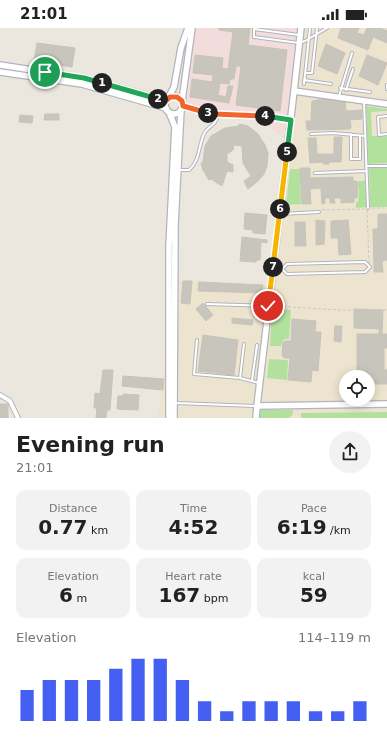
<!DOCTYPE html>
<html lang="en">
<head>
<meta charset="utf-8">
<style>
  body { margin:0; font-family:"DejaVu Sans",sans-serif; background:#f2f2f2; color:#222; height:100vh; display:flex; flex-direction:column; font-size:15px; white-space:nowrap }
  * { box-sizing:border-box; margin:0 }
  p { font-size:13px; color:#767676 }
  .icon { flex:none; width:22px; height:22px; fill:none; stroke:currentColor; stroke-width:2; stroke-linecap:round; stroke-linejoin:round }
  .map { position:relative; height:390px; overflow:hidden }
  .details { display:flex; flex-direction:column; background:#fff; flex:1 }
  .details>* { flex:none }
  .controls { position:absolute; left:339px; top:342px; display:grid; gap:8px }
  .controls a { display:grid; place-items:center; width:36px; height:36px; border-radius:50%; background:#fff; box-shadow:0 2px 10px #0003; font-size:20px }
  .pin { position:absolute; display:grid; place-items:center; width:34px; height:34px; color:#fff; margin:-17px; border:2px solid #fff; border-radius:50%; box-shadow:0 1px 4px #0007 }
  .km { position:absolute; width:20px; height:20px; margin:-10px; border-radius:50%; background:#222; color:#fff; font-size:11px; line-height:20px; text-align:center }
  .round { display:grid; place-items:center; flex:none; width:42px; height:42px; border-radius:21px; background:#f2f2f2 }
  .headline { display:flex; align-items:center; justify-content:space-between; height:68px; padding:0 16px }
  h1 { font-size:22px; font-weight:700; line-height:30px }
  .stats { display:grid; grid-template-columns:repeat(3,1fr); gap:6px; height:68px; padding:4px 16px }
  .stats div { display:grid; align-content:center; border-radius:10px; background:#f2f2f2; text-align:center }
  .stats b { font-size:20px; font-weight:700 }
  .stats small { font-size:11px; font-weight:400 }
  .stats p { font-size:11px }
  .chart { height:112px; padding:8px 16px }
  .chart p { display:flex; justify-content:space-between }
  .chart svg { width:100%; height:72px; margin-top:4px; stroke:#455ff2; stroke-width:6 }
  .status { display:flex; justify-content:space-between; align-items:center; height:28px; padding:0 20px; background:#fff; direction:ltr }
  .status svg { height:11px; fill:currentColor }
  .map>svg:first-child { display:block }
</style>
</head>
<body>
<div class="status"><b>21:01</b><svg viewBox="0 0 49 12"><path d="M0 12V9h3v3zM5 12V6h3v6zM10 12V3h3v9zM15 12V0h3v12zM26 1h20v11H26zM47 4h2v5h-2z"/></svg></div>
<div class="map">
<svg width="387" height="390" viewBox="0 0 387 390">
  <rect width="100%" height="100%" fill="#ece7de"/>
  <path fill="#ede4cf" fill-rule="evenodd" d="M 305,0 L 387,0 L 387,390 L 158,390 L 175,252 L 275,257 ZM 346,349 L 368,349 L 368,371 L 346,371 Z"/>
  <path fill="#f3dcdc" d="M 193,0 L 297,0 L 285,111 L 262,94 L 215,89 L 187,81 Z"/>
  <path fill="#b2e19d" d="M 366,78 L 387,81 L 387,83 L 371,84 L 372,108 L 387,108 L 387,135 L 368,136 Z
    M 387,139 L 387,179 L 370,179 L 369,140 Z
    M 290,141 L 300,141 L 301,176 L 286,177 Z
    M 357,153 L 365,153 L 367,179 L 356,180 L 356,174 L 358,174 L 359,161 Z
    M 272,280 L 291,282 L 289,311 L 284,311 L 281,318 L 270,318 Z
    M 269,331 L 288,332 L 287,352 L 267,350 Z
    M 260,382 L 293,382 L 293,386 L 289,390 L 260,390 Z
    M 387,384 L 387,390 L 301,390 L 301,385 Z"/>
  <path fill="#c8c5bd" stroke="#c8c3b8" d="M 219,0 L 250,0 L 248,17 L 287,22 L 280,83 L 236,77 L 241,38 L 236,38 L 234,51 L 230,51 L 229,56 L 220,55 L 218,67 L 226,69 L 228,58 L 233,58 L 229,75 L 190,69 L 192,51 L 212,54 L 213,47 L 193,45 L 195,27 L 223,30 L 222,40 L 228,41 L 233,4 L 219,2 Z
    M 341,0 L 359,0 L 357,5 L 364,7 L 367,0 L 380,0 L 387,3 L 387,15 L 373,9 L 368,22 L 338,10 Z
    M 37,15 L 75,20 L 72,39 L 34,33 Z
    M 326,16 L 345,25 L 337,46 L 318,38 Z
    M 367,27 L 387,35 L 378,57 L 359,48 Z
    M 323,71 L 345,74 L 346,83 L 362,82 L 362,91 L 350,92 L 351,100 L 349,101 L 307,102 L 306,93 L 311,93 L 312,73 Z
    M 45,86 L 59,86 L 59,92 L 44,92 Z
    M 20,87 L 33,88 L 32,95 L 19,94 Z
    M 239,96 L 248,98 L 258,106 L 265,117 L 268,125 L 267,138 L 264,146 L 258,153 L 248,161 L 244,153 L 251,148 L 243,135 L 242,118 L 234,117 L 233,122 L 227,126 L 227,134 L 233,137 L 233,144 L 227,143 L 222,158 L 211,151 L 209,152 L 203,142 L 201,135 L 203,134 L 205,118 L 211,108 L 225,100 L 239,98 Z
    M 334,109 L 342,109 L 341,134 L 329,134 L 329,136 L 323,136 L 323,134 L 310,135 L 308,110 L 316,110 L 317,126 L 334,126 Z
    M 300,140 L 310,140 L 310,150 L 353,149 L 353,153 L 356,153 L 358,157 L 357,170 L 354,170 L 354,174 L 341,175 L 341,170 L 334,170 L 335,175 L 330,175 L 330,170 L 325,170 L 325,175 L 322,176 L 321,160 L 310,161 L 311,176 L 302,176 Z
    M 245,185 L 267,187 L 265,206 L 253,205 L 253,202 L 244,201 Z
    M 378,186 L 387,186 L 387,232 L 382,233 L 383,244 L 374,244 L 373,201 L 378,201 Z
    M 316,192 L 325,193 L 324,216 L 316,217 Z
    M 348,192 L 351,226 L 339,227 L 338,210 L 331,210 L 331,193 Z
    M 295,194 L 305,194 L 306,218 L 295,218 Z
    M 242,209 L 267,212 L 267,215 L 261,214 L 260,232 L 257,232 L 256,234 L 240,233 Z
    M 183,253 L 192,253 L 190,276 L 181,275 Z
    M 199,254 L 263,257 L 262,265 L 198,263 Z
    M 203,275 L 213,287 L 206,293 L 196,281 Z
    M 354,281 L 383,282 L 382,306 L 387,306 L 387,320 L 384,320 L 384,342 L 387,342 L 387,356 L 368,356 L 368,349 L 357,349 L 357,306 L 379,306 L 379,301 L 354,300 Z
    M 232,290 L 253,292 L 252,297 L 232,295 Z
    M 292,291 L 316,293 L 315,304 L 321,304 L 318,343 L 312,342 L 311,354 L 288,352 L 290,330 L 284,330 L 282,327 L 283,315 L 285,313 L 291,313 Z
    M 335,298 L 342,298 L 341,314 L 334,313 Z
    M 203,307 L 238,312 L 234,347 L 198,343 Z
    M 103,342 L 113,342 L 110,382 L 107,382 L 106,390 L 96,390 L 97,380 L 94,380 L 95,365 L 100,366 Z
    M 123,348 L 164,351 L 163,362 L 122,358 Z
    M 123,366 L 139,367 L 138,382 L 117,381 L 118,368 L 123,368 Z
    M 0,376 L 8,376 L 8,390 L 0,390 Z"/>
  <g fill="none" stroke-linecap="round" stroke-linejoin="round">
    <defs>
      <path id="lane" d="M 299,7 L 254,1 L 254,9 L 299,15 L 305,13 L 327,0
        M 305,45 L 312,45 L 317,0
        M 304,52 L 331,56
        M 304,56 L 310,0
        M 387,57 L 387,61
        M 340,60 L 370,64
        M 346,62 L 353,41
        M 339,68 L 352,25
        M 364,74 L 368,180
        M 183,78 L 214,86 L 262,87 L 289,92
        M 387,88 L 378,89 L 379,107 L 387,106
        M 311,106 L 333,105 L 365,108
        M 351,106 L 351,131 L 360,131 L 360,108
        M 366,138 L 387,138
        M 180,142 L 189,142 C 200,133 198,119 204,106 C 208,97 216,99 218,86
        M 315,145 L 367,143
        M 280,186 L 319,184
        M 274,241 L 282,241 L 287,236 L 365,234 L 370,239 L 365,244 L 287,246 L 282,241
        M 207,276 L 268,278
        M 197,312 L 194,346 L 240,350 L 259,355
        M 240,350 L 244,316
        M 252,352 L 257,317
        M 176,375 L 255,378"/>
      <path id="street" d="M 0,367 L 10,373 L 18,390"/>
      <path id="secondary" d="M 0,37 L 84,50 L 159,71 L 167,72
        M 0,44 L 82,56 L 166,80
        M 294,63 L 301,0
        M165 77a9 9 0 1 1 18 0a9 9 0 1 1-18 0Z
        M 168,70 L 174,59 L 181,20 L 188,0
        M 182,73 L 192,0
        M 387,76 L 294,63 L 257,378 L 387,376
        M 169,390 L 169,218 L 175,99 L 169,84
        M 174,390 L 175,196 L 181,82
        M 256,390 L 257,378"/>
    </defs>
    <use href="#lane" stroke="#b2b4be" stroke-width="4"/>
    <use href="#street" stroke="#b2b4be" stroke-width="6"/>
    <use href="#secondary" stroke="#b2b4be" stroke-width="8"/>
    <path stroke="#c8c8c8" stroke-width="1" stroke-dasharray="3 2" stroke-linecap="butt" d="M 372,180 L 387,180
      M 322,182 L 364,181
      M 367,182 L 369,235
      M 273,278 L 339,282 L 387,282"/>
    <use href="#lane" stroke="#fff" stroke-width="2"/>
    <use href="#street" stroke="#fff" stroke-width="4"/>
    <use href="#secondary" stroke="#fff" stroke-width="5.5"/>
  </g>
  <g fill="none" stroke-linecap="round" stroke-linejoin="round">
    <defs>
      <path id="split-1" d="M 45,44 L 84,50 L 102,55"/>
      <path id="split-2" d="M 102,55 L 158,71"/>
      <path id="split-3" d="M 158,71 L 167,72 L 170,69 L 177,69 L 182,73 L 183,78 L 208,85"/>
      <path id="split-4" d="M 208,85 L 214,86 L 265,88"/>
      <path id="split-5" d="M 265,88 L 291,92 L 287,124"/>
      <path id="split-6" d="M 280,181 L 287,124"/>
      <path id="split-7" d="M 273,239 L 280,181"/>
      <path id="split-8" d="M 268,278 L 273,239"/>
    </defs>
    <use href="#split-1" stroke="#fff" stroke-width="8"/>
    <use href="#split-2" stroke="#fff" stroke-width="8"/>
    <use href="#split-3" stroke="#fff" stroke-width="8"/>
    <use href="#split-4" stroke="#fff" stroke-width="8"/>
    <use href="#split-5" stroke="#fff" stroke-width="8"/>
    <use href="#split-6" stroke="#fff" stroke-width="8"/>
    <use href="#split-7" stroke="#fff" stroke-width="8"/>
    <use href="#split-8" stroke="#fff" stroke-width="8"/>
    <use href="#split-1" stroke="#22a559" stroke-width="5"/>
    <use href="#split-2" stroke="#22a559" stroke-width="5"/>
    <use href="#split-3" stroke="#f0652b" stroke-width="5"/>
    <use href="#split-4" stroke="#f0652b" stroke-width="5"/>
    <use href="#split-5" stroke="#22a559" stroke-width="5"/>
    <use href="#split-6" stroke="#f5b400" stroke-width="5"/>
    <use href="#split-7" stroke="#f5b400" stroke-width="5"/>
    <use href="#split-8" stroke="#f5b400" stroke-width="5"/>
  </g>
</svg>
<div class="controls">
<a><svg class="icon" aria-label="locate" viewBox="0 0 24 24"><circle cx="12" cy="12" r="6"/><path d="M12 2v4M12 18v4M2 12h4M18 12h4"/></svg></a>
</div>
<div class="pin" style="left:45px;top:44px;background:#1e9e55"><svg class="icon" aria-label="arrive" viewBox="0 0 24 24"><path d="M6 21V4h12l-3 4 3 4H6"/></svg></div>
<div class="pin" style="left:268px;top:278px;background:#d93025"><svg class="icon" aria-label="check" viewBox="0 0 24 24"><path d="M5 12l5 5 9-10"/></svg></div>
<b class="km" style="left:102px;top:55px">1</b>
<b class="km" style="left:158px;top:71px">2</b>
<b class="km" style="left:208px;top:85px">3</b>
<b class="km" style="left:265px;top:88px">4</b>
<b class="km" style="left:287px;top:124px">5</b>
<b class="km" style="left:280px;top:181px">6</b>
<b class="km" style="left:273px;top:239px">7</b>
</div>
<section class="details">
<div class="headline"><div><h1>Evening run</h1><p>21:01</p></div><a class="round"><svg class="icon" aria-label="share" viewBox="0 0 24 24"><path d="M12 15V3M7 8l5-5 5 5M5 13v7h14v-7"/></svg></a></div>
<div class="stats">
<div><p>Distance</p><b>0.77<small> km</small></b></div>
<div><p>Time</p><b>4:52</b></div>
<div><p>Pace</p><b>6:19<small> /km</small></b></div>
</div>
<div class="stats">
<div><p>Elevation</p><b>6<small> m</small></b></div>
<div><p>Heart rate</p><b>167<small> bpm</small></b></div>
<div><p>kcal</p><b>59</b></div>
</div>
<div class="chart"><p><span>Elevation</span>114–119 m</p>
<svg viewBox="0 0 160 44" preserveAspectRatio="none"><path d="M5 44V25M15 44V19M25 44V19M35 44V19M45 44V12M55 44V6M65 44V6M75 44V19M85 44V32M95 44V38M105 44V32M115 44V32M125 44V32M135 44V38M145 44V38M155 44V32"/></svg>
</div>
</section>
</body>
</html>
